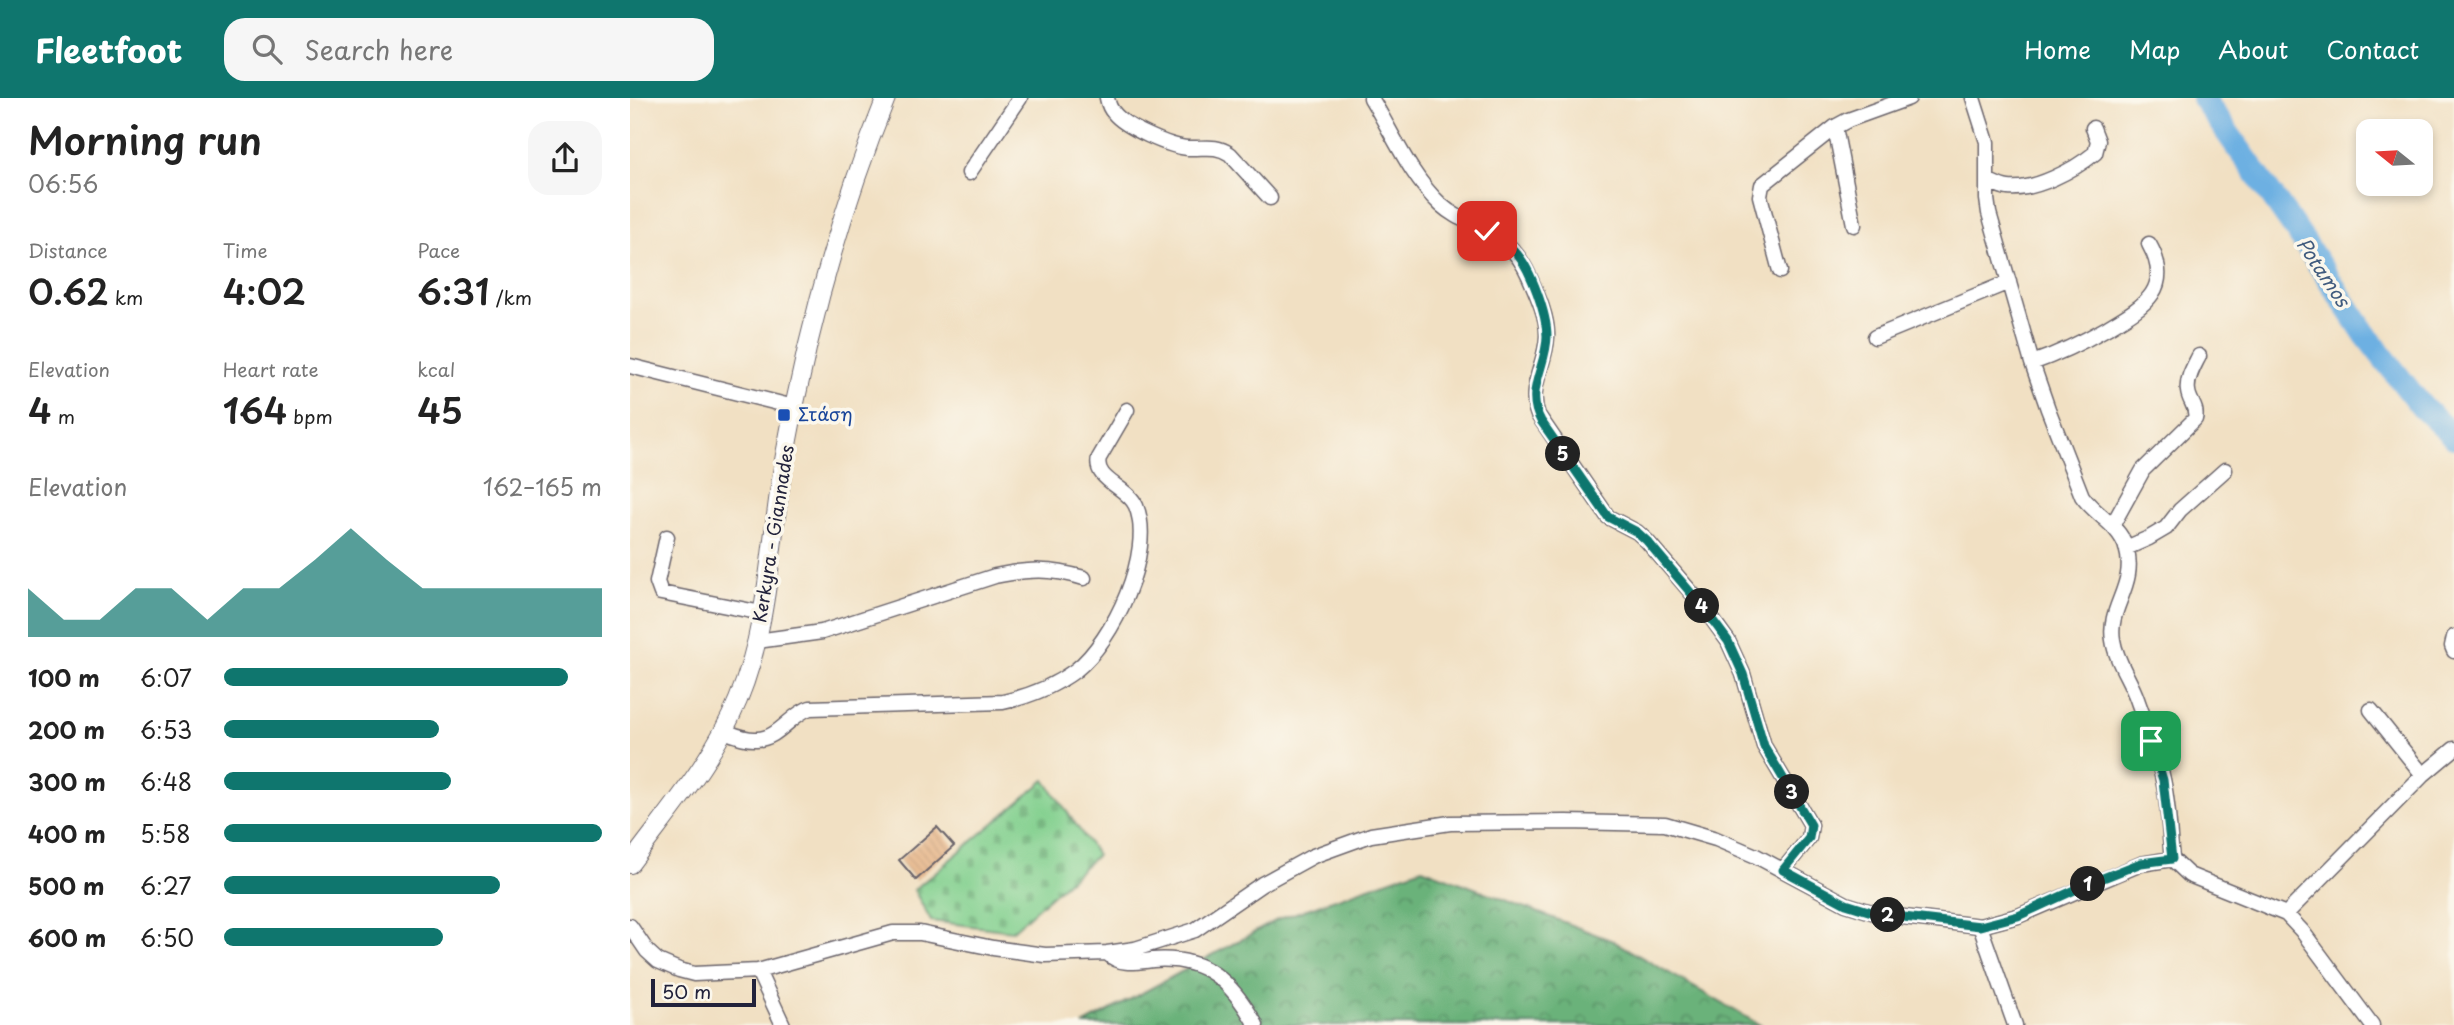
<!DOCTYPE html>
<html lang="en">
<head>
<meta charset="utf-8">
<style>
  body { margin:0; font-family:"Playpen Sans",sans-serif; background:#f6f6f6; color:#222; height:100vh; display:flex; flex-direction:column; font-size:26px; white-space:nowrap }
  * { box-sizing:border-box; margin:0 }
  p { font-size:23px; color:#767676 }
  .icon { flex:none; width:38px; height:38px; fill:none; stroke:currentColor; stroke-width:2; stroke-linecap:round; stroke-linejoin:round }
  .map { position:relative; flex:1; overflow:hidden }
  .panel { display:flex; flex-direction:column; background:#fff; width:630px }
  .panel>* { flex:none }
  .needle { width:46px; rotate:288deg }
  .buttons { position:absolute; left:1726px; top:21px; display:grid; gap:14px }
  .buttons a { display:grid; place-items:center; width:77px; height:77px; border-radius:14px; background:#fff; box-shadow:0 4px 10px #0003; font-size:35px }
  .scale { position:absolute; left:21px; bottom:18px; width:105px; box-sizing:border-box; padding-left:7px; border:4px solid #22223b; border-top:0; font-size:19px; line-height:24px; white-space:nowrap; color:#22223b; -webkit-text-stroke:5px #fbf7ec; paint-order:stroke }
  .pin { position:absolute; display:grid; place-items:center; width:60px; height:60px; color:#fff; margin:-30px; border-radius:14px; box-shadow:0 4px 10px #0006 }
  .km { position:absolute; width:35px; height:35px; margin:-18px; border-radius:50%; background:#222; color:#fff; font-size:19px; line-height:35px; text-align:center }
  .round { display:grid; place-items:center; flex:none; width:74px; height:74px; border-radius:21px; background:#f6f6f6 }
  .overview { display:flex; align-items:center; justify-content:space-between; height:119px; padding:0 28px }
  h1 { font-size:38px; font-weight:600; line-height:52px }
  .figures { display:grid; grid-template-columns:repeat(3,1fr); gap:10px; height:119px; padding:7px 28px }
  .figures div { display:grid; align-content:center }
  .figures b { font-size:35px; font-weight:600 }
  .figures small { font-size:19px; font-weight:400 }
  .figures p { font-size:19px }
  .chart { height:196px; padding:14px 28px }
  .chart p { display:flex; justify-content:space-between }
  .chart svg { width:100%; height:126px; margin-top:7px; fill:#0f766e; opacity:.7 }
  ul { padding:0 28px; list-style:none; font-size:23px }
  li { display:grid; grid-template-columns:112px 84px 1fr; align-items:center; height:52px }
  li i { height:18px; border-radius:9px; background:#0f766e }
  header { display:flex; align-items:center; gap:42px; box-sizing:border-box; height:98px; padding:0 35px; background:#0f766e; color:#fff }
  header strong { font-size:33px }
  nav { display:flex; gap:38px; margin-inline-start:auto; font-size:24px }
  .search { width:490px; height:63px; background:#f6f6f6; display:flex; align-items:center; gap:18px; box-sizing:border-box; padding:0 24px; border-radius:21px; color:#767676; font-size:26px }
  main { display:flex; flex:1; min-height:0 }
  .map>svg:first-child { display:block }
</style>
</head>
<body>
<header>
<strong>Fleetfoot</strong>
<div class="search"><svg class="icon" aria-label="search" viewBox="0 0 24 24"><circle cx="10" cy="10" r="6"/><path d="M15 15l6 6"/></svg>Search here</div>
<nav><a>Home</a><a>Map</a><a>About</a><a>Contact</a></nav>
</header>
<main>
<section class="panel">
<div class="overview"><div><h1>Morning run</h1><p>06:56</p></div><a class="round"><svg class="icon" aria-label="share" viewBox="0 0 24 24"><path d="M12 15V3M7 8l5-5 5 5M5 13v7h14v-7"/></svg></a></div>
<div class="figures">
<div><p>Distance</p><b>0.62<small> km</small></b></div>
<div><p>Time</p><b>4:02</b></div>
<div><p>Pace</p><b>6:31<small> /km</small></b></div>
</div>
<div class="figures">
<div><p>Elevation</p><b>4<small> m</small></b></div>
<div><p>Heart rate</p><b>164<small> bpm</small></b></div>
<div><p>kcal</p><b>45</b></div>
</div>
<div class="chart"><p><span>Elevation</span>162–165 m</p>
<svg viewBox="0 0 160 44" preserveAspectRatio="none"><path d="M0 44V27L10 38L20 38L30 27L40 27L50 38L60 27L70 27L80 17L90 6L100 17L110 27L120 27L130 27L140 27L150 27L160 27V44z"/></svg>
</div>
<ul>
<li><b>100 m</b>6:07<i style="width:91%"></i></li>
<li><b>200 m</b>6:53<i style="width:57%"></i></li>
<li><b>300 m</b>6:48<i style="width:60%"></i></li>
<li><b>400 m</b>5:58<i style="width:100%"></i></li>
<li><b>500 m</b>6:27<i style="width:73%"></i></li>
<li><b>600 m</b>6:50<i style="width:58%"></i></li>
</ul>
</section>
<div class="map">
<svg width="1824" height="927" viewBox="0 0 1824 927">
  <defs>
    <pattern id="forest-crowns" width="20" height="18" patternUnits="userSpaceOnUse" patternTransform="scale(1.75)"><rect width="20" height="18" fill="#6ab27a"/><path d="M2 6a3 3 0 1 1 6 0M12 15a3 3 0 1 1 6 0" fill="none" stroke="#579065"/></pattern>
    <pattern id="cemetery-stones" width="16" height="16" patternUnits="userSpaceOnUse" patternTransform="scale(1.75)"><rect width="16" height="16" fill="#83d08f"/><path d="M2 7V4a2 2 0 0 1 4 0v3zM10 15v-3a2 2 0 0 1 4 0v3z" fill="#71b27c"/></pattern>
    <pattern id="building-back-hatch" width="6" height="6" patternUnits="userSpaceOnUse" patternTransform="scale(1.75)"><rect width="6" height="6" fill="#e7b78b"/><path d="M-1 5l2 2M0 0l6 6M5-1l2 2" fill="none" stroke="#c69d79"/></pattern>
  </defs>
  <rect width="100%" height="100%" fill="#fbf7ec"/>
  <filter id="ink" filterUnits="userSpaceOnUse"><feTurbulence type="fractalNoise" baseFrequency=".0143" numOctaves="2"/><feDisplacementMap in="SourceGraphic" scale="14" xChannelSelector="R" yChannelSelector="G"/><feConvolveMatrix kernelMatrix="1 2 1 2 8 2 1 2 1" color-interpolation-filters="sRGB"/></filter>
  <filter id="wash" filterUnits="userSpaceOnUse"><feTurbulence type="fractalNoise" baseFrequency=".00686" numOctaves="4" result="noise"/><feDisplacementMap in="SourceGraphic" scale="28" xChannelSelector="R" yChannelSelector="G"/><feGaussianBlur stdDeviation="1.57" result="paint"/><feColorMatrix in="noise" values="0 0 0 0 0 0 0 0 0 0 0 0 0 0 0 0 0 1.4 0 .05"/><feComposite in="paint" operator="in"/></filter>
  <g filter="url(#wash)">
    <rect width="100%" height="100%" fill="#f1e0c3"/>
    <path fill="url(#forest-crowns)" stroke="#466a5a" stroke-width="2" d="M 792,770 L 983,843 L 1130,927 L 453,927 L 649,821 Z"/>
    <path fill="url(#cemetery-stones)" stroke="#527965" stroke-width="2" d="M 415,682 L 467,757 L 382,833 L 301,823 L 284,792 Z"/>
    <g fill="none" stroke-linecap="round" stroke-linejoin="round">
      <path stroke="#6db0e2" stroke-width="24" d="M 1573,0 L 1671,139 L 1735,236 L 1792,309 L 1824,339"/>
    </g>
    <g id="blocks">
      <path fill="url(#building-back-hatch)" d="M 307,729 L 324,748 L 286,782 L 269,762 Z"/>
    </g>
  </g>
  <g filter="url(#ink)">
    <use href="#blocks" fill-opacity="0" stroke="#6a646b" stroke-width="2"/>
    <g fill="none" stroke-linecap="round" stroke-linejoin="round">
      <defs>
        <path id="minor" d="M 477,0 C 478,5 480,11 484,15 C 495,29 540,49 558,50 C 574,51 585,46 600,56 L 640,100
          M 741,0 C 763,36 780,78 811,107 C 821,116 830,120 843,126 C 870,137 887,151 899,178 C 907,196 918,220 917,239 C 916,266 897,290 908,317 L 978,419 L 1007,434 L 1017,443 L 1072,507 L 1098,543 L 1113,576 L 1134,648 L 1181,727 L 1179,740 L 1153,772
          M 1343,0 L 1357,44 L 1357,101 L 1359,115 L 1402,265 L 1418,311 L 1452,398 C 1465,417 1488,426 1496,449 C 1508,487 1477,509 1483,542 C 1486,563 1500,581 1507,601 C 1516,627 1528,655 1533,682 C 1539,708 1539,735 1542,761 L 1559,777 L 1656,816 L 1672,833 L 1742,927
          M 1205,29 L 1224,127
          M 339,75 L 390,0
          M 1357,82 C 1364,85 1370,89 1378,90 C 1405,93 1444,72 1465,55 L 1468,43 L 1463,30
          M 1150,173 L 1130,98 L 1132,87 L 1205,29 L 1218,22 L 1279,0
          M 1245,239 L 1379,184
          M 1402,265 C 1431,255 1451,245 1477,230 C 1512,209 1545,192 1519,146
          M 0,268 L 164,309
          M 1482,428 L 1513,372 L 1565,321 C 1568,309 1559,304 1558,293 C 1556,281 1564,268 1569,258
          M 37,439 L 27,484 L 31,495 L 132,515
          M 1496,450 L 1519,440 L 1536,430 L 1550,412 L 1595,372
          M 1824,539 L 1822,548 L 1824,553
          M 127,543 L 192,534 L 365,478 C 399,471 420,470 454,480
          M 1741,612 L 1793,677
          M 94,633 C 105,637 116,642 127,641 C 148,641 161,616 180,610 L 373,604 C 401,598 423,589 446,572 C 483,543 525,454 506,408 C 498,389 463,382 469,360 L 497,312
          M 1656,816 L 1793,677 L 1824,651
          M 0,828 L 17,853 L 28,863 L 49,872 L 64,876 L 128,873 L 263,835 L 290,835 L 363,850 L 415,857 L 477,855 L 505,851 L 565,832 L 632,786 L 683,758 L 741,737 L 820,725 L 936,724 L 1035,726 L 1086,741 L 1126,758 L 1216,806 L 1248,816 L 1350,828 L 1388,818 L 1511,766 L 1542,761
          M 1350,828 L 1385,927
          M 477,855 C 491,868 506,864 523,862 C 576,858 602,884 626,927
          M 128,873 L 153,927"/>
        <path id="major" d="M 0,766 C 39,713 83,663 108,602 C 140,525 140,438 155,357 C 177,234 209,116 256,0"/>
      </defs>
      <use href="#minor" stroke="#6a646b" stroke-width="17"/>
      <use href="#major" stroke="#6a646b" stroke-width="20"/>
      <use href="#minor" stroke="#fff" stroke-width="14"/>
      <use href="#major" stroke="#fff" stroke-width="18"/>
    </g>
  </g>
  <g fill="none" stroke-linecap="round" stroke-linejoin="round" filter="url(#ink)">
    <defs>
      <path id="route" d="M 857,133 C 868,139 879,146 887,156 C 901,172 917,217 917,238 C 917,268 894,293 911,323 L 978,419 L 1007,434 L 1017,443 L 1072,508 L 1098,543 L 1113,576 L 1134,648 L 1181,727 L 1179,740 L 1153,772 L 1216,806 L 1248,816 L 1350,828 L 1388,818 L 1458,786 L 1511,765 L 1542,761 L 1533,682 L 1521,643"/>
    </defs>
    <use href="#route" stroke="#fff" stroke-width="14"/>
    <use href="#route" stroke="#0f766e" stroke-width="9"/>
  </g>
  <rect fill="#1a4fb4" stroke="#fbf7ec" stroke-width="2.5" x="147" y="310" width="14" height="14" rx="3.5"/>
  <g text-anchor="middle" stroke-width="7" stroke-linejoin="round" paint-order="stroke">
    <g font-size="18" fill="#164399" stroke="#fbf7ec" text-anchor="start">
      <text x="168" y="323">Στάση</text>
    </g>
    <g font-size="18" fill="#22223b" stroke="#fbf7ec">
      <text transform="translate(144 436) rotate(-81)" y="6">Kerkyra - Giannades</text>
    </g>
    <g font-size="19" font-style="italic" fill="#405b7e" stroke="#fbf7ec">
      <text transform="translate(1693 174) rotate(56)" y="7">Potamos</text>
    </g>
  </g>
</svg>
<div class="buttons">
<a><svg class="needle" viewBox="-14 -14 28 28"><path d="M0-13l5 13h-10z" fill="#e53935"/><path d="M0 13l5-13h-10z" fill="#767676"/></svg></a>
</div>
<div class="scale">50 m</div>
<div class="pin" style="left:1521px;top:643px;background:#1e9e55"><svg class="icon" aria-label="arrive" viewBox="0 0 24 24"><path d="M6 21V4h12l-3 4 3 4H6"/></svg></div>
<div class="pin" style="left:857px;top:133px;background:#d93025"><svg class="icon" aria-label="check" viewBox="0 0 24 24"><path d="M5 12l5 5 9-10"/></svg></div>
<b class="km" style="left:1458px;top:786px">1</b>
<b class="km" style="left:1258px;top:817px">2</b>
<b class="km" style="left:1162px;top:694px">3</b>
<b class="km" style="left:1072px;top:508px">4</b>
<b class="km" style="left:933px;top:356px">5</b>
</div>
</main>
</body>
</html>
